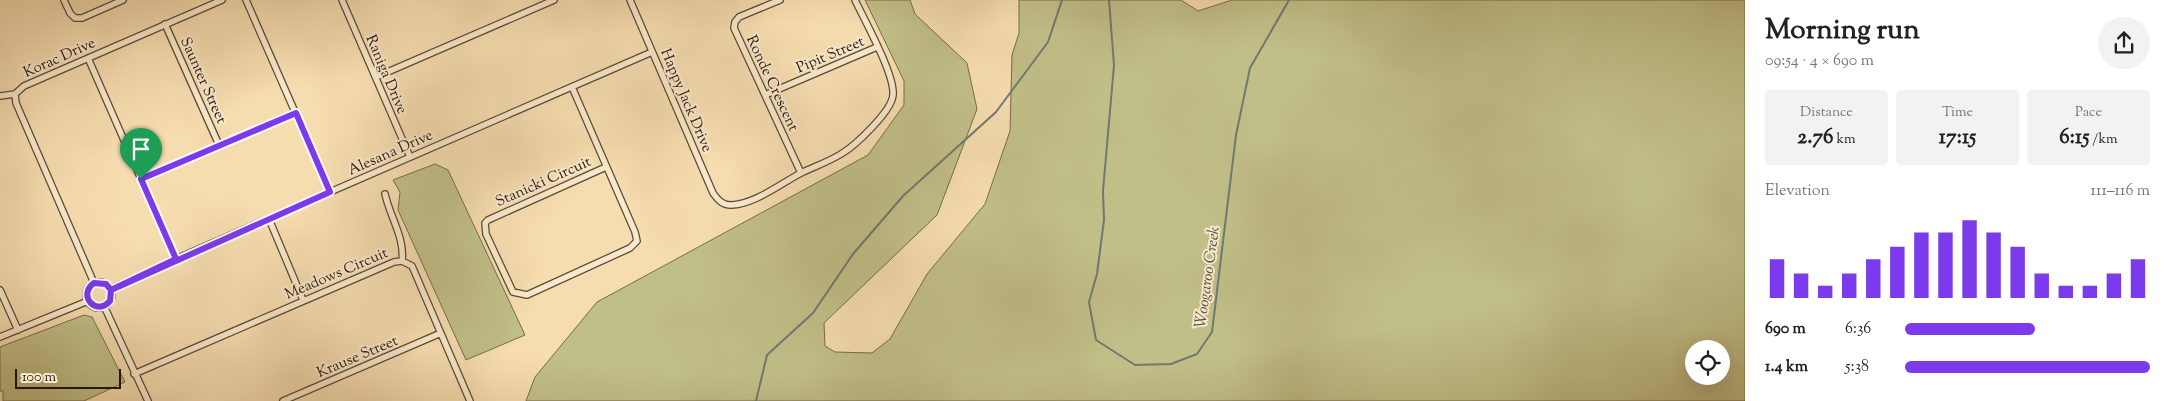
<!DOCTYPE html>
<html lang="en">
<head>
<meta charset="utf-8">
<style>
  body { margin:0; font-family:"Sorts Mill Goudy",serif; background:#f2f2f2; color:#222; height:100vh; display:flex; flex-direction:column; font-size:19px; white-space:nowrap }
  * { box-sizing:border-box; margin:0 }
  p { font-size:16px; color:#767676 }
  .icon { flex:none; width:28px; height:28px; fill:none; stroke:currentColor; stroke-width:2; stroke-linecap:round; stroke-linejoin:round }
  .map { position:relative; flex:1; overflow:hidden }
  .sheet { display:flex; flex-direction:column; background:#fff; width:425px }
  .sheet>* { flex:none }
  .tools { position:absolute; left:1685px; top:340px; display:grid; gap:10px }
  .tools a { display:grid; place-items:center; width:45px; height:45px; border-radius:50%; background:#fff; box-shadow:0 5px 20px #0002; font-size:25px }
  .scale { position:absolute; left:15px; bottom:12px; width:106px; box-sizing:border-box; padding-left:5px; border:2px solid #27180c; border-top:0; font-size:14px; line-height:18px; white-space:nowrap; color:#27180c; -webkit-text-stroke:4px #f9e9cc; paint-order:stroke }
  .pin { position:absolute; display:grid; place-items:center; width:42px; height:42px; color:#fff; margin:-51px -21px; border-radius:50% 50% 50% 0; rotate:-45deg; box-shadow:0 0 5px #0007 }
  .pin .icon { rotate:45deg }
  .round { display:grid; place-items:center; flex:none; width:52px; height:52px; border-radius:26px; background:#f2f2f2 }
  .overview { display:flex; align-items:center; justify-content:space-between; height:85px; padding:0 20px }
  h1 { font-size:28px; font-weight:700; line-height:38px }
  .stats { display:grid; grid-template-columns:repeat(3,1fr); gap:8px; height:85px; padding:5px 20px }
  .stats div { display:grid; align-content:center; border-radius:5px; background:#f2f2f2; text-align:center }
  .stats b { font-size:21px; font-weight:700 }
  .stats small { font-size:14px; font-weight:400 }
  .stats p { font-size:14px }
  .chart { height:140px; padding:10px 20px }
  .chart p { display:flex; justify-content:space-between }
  .chart svg { width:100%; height:90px; margin-top:5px; stroke:#7c3aed; stroke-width:6 }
  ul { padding:0 20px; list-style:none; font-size:16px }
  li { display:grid; grid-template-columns:80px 60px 1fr; align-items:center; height:38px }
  li i { height:12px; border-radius:6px; background:#7c3aed }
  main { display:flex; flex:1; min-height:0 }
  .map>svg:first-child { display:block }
</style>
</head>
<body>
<main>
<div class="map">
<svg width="1745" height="401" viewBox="0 0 1745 401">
  <rect width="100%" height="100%" fill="#f6ddb0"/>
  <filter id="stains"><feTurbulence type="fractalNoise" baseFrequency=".004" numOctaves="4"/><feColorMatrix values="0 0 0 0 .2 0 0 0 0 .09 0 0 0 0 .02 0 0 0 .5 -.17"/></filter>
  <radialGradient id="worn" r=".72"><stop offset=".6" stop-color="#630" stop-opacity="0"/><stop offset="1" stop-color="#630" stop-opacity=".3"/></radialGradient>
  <path fill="#c1bf88" stroke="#746c4a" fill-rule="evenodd" d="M 865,0 L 910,0 L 915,14 L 967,63 L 977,109 L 937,215 L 824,323 L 825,346 L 835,352 L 872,353 L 890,339 L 927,274 L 985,204 L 1010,131 L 1012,55 L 1019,33 L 1019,0 L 1181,0 L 1198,11 L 1232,0 L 1745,0 L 1745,401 L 526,401 L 535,377 L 597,302 L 868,155 L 904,105 L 904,81 ZM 1694,349 L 1721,349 L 1721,376 L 1694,376 Z
    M 435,164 L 448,170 L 525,335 L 466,360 L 398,210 L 400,192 L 393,180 Z
    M 84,315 L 92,317 L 125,382 L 84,401 L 3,401 L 3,391 L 0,391 L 0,347 Z"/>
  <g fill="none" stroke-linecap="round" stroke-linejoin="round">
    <path stroke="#707971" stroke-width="2" d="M 1109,0 L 1114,65 L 1103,191 L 1104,220 L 1097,274 L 1089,302 L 1096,340 L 1135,365 L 1171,364 L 1197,354 L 1212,332 L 1236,135 L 1250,68 L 1289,0
      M 756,401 L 767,355 L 813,313 L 853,254 L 903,196 L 996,112 L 1048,42 L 1062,0"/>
    <defs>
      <path id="street" d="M 64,0 L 70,13 L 75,18 L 82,18 L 123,0
        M 246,0 L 330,192
        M 342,0 L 410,157
        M 630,0 L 713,193 C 718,200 722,205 731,205 C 754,205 783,182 803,172 C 816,166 830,161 841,154 C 855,146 892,111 893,95 C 895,75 865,21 855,0
        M 780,0 L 739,17 L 735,22 L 734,28 L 801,173
        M 165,24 L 219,145
        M 88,58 L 176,259
        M 376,77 L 554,0
        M 572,87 L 635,232 L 637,241 L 630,248 L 527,295 L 513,292 L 486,234 L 485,223 L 488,220 L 606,167
        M 765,95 L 877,47
        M 0,96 L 15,94
        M 141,179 L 296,113
        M 385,194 C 390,217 405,238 402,261
        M 269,219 L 303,300
        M86 295a13 13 0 1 1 26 0a13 13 0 1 1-26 0Z
        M 94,283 L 16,103 L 15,94 L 24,86 L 222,0
        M 111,289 L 176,259 L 652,52
        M 0,290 L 18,330
        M 104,306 L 148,401
        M 0,337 L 88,301
        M 134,374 L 394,262 L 402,261 L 412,266 L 470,401
        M 283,401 L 441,333"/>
    </defs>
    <use href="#street" stroke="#5b4935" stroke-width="8"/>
    <use href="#street" stroke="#f9e9cc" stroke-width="5.5"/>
  </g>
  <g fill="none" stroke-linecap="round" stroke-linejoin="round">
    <defs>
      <path id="route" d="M 141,179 L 176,259 L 111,290 L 110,301 C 96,317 77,295 94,283 L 106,284 L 111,290 L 330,192 L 296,113 L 141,179"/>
    </defs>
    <use href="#route" stroke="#fff" stroke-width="10"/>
    <use href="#route" stroke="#7c3aed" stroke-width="6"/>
  </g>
  <g text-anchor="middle" stroke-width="4" stroke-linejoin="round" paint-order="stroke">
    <g font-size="15" fill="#27180c" stroke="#f9e9cc">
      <text transform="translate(830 54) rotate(-23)" y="5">Pipit Street</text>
      <text transform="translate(59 57) rotate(-24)" y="5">Korac Drive</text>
      <text transform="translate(387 74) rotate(67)" y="5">Raniga Drive</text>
      <text transform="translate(204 80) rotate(66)" y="5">Saunter Street</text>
      <text transform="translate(773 83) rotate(65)" y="5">Ronde Crescent</text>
      <text transform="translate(687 100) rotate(67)" y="5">Happy Jack Drive</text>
      <text transform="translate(390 152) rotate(-24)" y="5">Alesana Drive</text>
      <text transform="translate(543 181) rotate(-24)" y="5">Stanicki Circuit</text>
      <text transform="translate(336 273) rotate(-23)" y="5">Meadows Circuit</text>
      <text transform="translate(357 356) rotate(-23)" y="5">Krause Street</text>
    </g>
    <g font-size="16" font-style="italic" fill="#515147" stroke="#f9e9cc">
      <text transform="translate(1206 277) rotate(-82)" y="6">Woogaroo Creek</text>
    </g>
  </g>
  <rect width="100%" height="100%" filter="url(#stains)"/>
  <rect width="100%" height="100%" fill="url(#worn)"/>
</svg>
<div class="tools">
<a><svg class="icon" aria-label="locate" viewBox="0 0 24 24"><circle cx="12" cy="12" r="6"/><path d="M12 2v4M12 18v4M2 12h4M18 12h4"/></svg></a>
</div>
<div class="scale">100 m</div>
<div class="pin" style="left:141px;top:179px;background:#1e9e55"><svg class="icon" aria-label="arrive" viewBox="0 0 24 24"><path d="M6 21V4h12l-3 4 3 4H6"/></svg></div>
</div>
<section class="sheet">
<div class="overview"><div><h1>Morning run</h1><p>09:54 · 4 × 690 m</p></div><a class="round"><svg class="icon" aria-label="share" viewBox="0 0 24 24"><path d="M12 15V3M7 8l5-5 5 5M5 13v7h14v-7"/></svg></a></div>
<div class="stats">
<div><p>Distance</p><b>2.76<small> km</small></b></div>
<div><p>Time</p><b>17:15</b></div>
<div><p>Pace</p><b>6:15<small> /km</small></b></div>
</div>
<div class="chart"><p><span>Elevation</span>111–116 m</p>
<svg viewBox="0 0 160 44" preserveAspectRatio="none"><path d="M5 44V25M15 44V32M25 44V38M35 44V32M45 44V25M55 44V19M65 44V12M75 44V12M85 44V6M95 44V12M105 44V19M115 44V32M125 44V38M135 44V38M145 44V32M155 44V25"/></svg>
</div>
<ul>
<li><b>690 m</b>6:36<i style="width:53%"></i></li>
<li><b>1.4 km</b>5:38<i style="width:100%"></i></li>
</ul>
</section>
</main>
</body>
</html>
